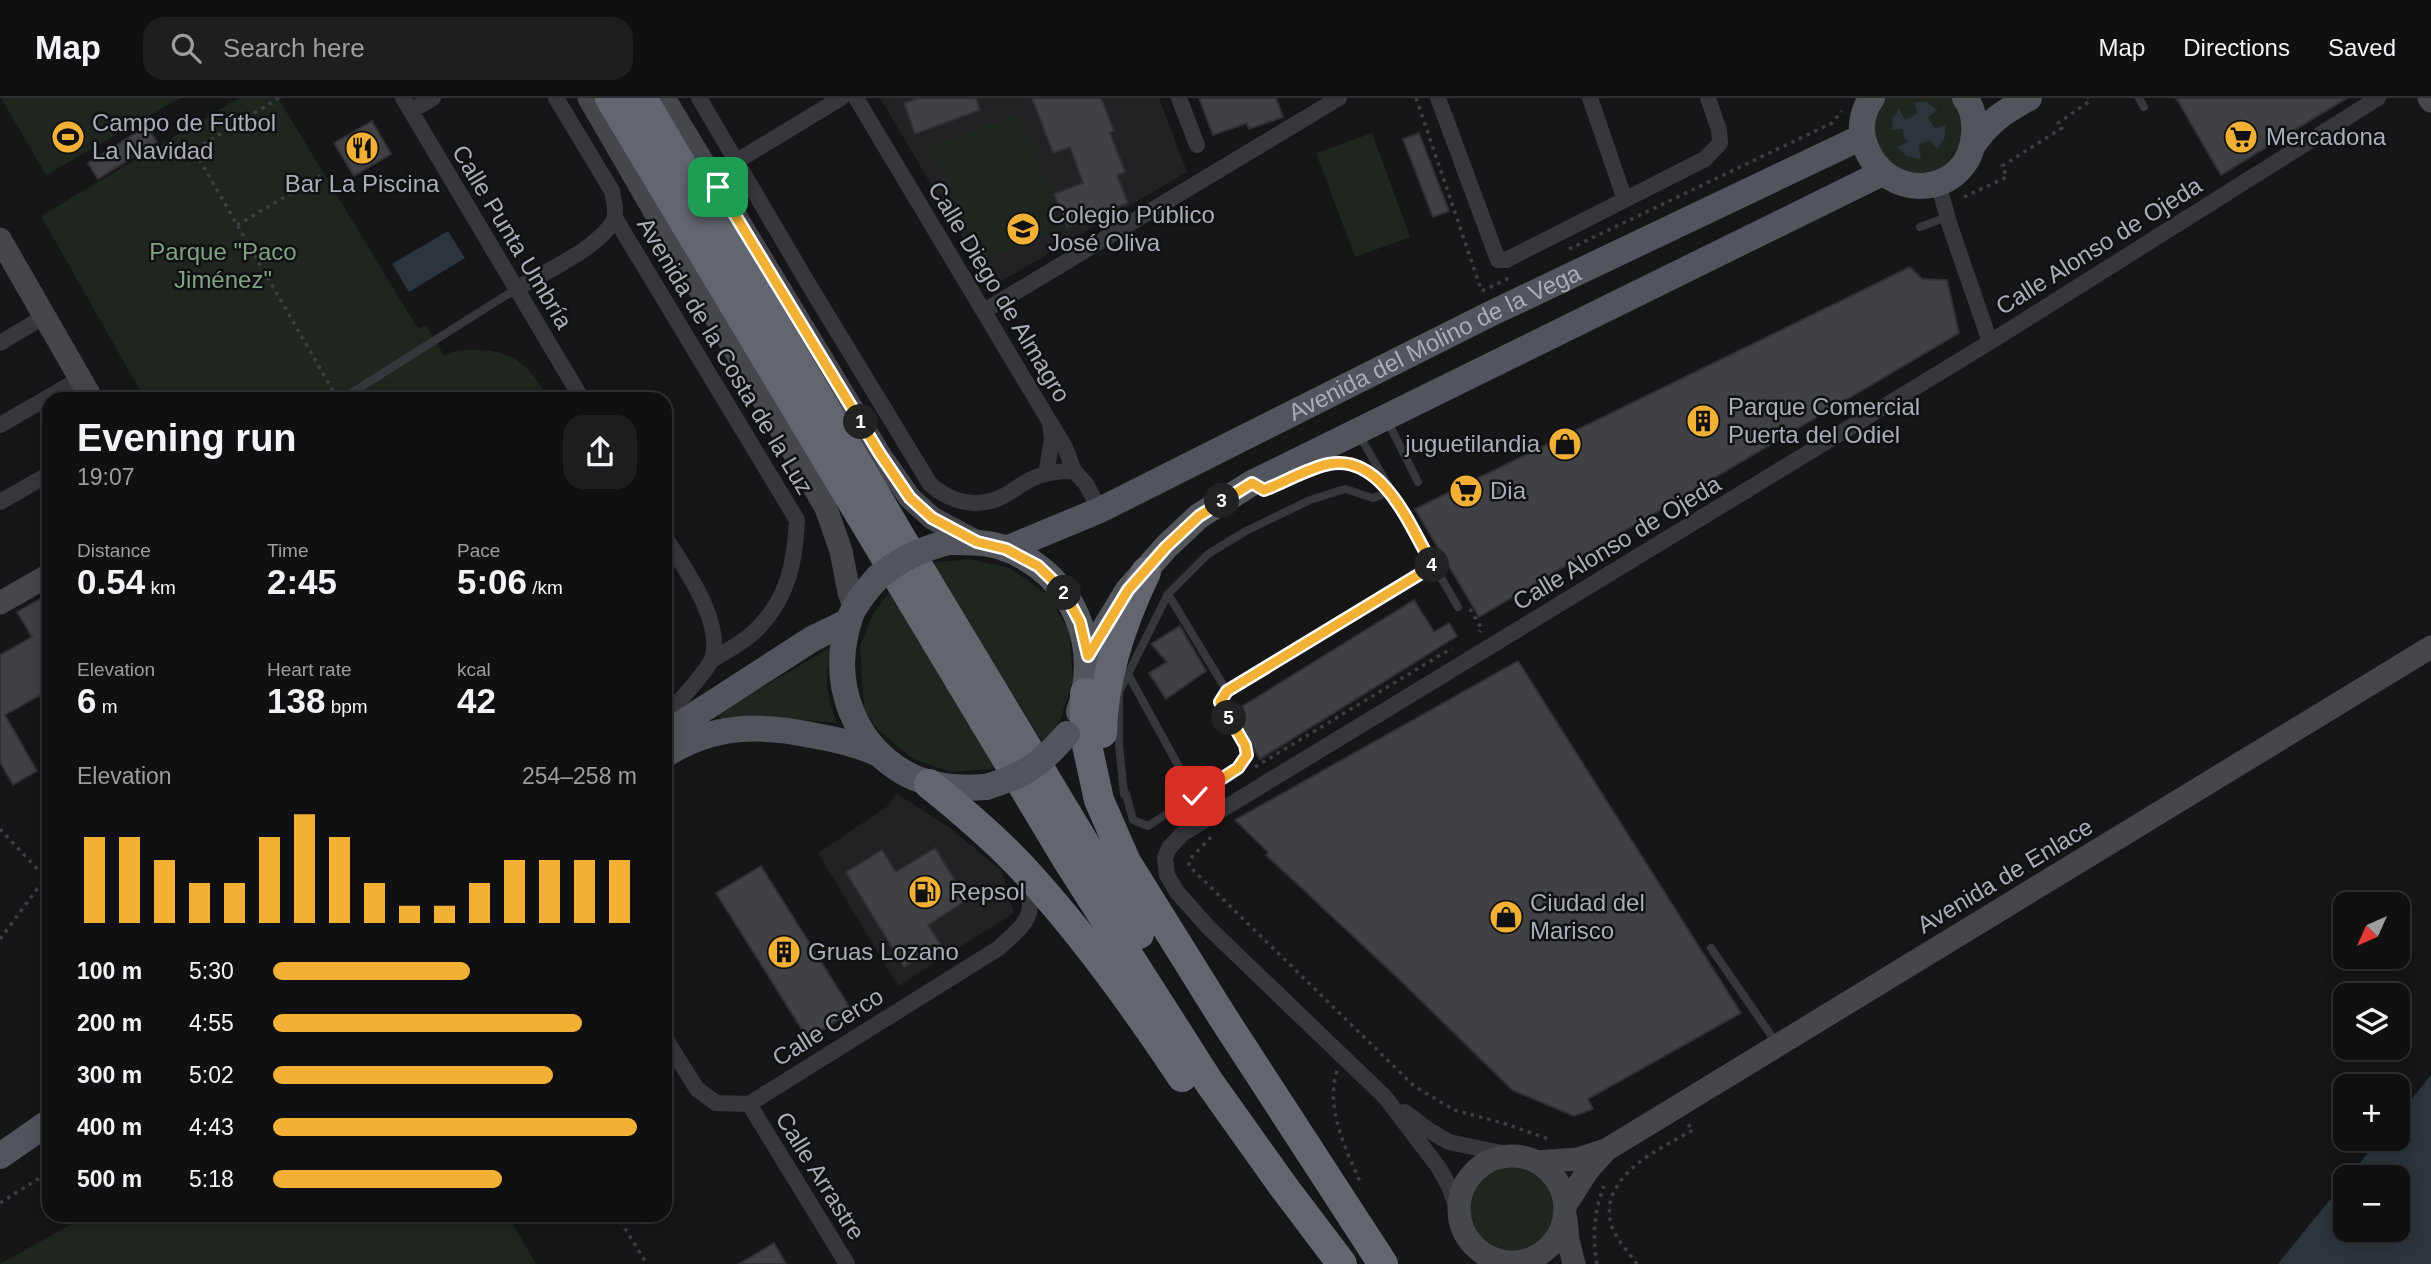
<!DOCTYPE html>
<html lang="en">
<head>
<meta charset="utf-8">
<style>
  body { margin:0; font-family:Arial,sans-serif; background:#1e1e20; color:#f1f3f6; height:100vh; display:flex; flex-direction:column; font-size:26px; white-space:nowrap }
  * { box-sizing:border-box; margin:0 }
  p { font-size:23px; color:#9c9d9f }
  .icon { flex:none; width:38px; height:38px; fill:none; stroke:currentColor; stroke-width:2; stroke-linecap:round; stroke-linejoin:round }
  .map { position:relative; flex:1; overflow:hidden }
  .panel { position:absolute; left:42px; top:294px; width:630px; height:830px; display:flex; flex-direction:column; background:#101012; border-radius:21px; box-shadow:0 4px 18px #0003,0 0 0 2px #303032 }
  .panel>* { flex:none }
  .needle { width:46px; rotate:225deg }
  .buttons { position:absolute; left:2333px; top:794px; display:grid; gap:14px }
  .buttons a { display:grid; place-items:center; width:77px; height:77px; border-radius:14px; background:#101012; box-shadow:0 4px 18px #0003,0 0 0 2px #303032; font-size:35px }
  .pin { position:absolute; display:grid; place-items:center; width:60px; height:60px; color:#fff; margin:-30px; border-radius:14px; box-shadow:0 4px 10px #0006 }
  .km { position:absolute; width:35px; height:35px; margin:-18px; border-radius:50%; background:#222; color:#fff; font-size:19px; line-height:35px; text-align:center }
  .round { display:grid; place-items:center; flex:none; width:74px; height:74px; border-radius:21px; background:#1e1e20 }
  .summary { display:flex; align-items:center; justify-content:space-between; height:119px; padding:0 35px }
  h1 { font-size:38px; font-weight:800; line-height:52px }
  .metrics { display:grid; grid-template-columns:repeat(3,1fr); gap:10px; height:119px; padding:7px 35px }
  .metrics div { display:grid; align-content:center }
  .metrics b { font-size:35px; font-weight:800 }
  .metrics small { font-size:19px; font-weight:400 }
  .metrics p { font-size:19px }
  .chart { height:196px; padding:14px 35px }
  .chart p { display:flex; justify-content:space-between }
  .chart svg { width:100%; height:126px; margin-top:7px; stroke:#f2b134; stroke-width:6 }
  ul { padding:0 35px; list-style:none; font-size:23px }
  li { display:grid; grid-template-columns:112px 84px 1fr; align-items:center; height:52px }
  li i { height:18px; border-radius:9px; background:#f2b134 }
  header { display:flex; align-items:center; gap:42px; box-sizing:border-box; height:98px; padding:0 35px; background:#101012; border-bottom:2px solid #303032 }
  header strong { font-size:33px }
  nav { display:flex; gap:38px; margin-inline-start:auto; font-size:24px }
  .search { width:490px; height:63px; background:#1e1e20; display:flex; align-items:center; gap:18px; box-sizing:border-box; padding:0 24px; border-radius:21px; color:#9c9d9f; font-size:26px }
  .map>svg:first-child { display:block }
</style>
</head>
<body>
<header>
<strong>Map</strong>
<div class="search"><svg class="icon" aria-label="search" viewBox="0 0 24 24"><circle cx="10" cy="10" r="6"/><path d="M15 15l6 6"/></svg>Search here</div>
<nav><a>Map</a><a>Directions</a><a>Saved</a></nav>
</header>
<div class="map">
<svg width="2431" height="1166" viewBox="0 0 2431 1166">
  <rect width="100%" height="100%" fill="#161618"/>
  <path fill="#222225" d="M 880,0 L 1159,0 L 1187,74 L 992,189 Z
    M 896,695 L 950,730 L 1002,773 L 1014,815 L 898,888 L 818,755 L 888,708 Z"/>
  <path fill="#1e261f" d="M 1,0 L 180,0 L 46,77 Z
    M 239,0 L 278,0 L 418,231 L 426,227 L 444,258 C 455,251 464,252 476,252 C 515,252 530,269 549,301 L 145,301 L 41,118 Z
    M 1882,0 L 1954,0 L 1966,38 L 1941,74 L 1912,80 L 1875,53 L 1871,20 Z
    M 1018,16 L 1063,130 L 979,163 L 934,48 Z
    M 1372,35 L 1410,139 L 1355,159 L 1316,55 Z
    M 969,461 L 1010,470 L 1048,497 L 1069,533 L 1073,582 L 1061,620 L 1044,647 L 932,465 Z
    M 889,494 L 998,670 L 951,674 L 913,661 L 878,632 L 864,612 L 860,548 L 872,518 Z
    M 831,549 C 825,582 825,593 837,625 L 758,617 L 721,622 L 718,616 Z
    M1467 1113a44 44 0 1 1 88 0a44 44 0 1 1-88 0Z
    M 507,1116 L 536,1166 L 0,1166 L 88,1117 Z"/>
  <path fill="#2c353c" d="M 1915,4 L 1927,4 L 1937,12 L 1928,19 L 1935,31 L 1945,27 L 1945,39 L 1937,51 L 1930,42 L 1918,47 L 1921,61 L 1907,58 L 1897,49 L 1909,43 L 1904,40 L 1903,31 L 1892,32 L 1893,20 L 1899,11 L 1905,22 L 1917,16 Z
    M 448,133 L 465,160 L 409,194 L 392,166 Z
    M 2431,977 L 2431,1166 L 2278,1166 L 2345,1083 L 2345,1132 L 2398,1132 L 2398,1080 L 2348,1080 L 2379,1041 L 2398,1041 L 2398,1018 Z"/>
  <path fill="#404145" stroke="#303034" stroke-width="2" d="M 918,0 L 976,0 L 980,12 L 915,36 L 904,5 Z
    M 1032,0 L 1101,0 L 1114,33 L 1110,35 L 1125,74 L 1117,77 L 1128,105 L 1067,129 L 1054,96 L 1083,85 L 1070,49 L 1053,55 Z
    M 1199,0 L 1276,0 L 1283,19 L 1249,31 L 1247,25 L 1213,37 Z
    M 2176,0 L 2347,0 L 2221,77 Z
    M 372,23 L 391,56 L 354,78 L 334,45 Z
    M 147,28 L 157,44 L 98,81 L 88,65 Z
    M 1419,35 L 1449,113 L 1433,119 L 1403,41 Z
    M 1910,169 L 1922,181 L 1947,182 L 1959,235 L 1479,519 L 1415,411 Z
    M 49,496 L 49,592 L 5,617 L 37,673 L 13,687 L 0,664 L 0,557 L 32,539 L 17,514 Z
    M 1414,502 L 1434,534 L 1449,525 L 1457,538 L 1260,661 L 1233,614 Z
    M 1180,528 L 1206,573 L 1166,601 L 1149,575 L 1167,564 L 1151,546 Z
    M 1518,563 L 1741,915 L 1588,1001 L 1593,1011 L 1574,1018 L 1512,992 L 1399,881 L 1266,757 L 1268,754 L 1235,722 Z
    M 935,750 L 967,802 L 928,827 L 941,847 L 904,869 L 846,774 L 882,752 L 896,774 Z
    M 761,768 L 852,913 L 808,941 L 716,795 Z
    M 774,1145 L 786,1166 L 739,1166 Z"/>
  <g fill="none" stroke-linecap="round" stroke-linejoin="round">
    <path stroke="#3d3f44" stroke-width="3.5" stroke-dasharray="3.5 5" stroke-linecap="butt" d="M 279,0 L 194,52 L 333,293
      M 1416,0 L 1482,194
      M 1964,99 L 2007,79 L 2002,68 L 2062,30 L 2058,25 L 2090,3 L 2088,0
      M 237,127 L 324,76
      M 1569,151 L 1832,25 L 1842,13
      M 1482,193 L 1511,179
      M 1470,511 L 1482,531 L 1480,534
      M 1255,669 L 1452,550
      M 0,731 L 45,779
      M 1211,739 L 1189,762 L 1189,768 L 1414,988 L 1454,1012 L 1506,1026 L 1551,1042
      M 0,841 L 49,775
      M 1337,973 C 1325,1011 1346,1051 1361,1086
      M 0,1105 L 49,1074
      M 616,1116 L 647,1166
      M 1597,1166 C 1592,1141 1594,1112 1604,1088
      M 1637,1166 C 1629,1155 1617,1142 1612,1129 C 1596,1080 1657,1052 1693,1032 L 1688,1026"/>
    <path stroke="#37383d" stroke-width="8" d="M 2139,0 L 2144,9
      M 1920,129 L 1947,119
      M 342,301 L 516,191
      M 1388,324 L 1418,384
      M 1358,335 L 1458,509
      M 1273,389 C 1319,370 1343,350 1387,388 L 1381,397 L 1373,400 L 1345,391 L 1310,402 L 1246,433 L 1208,456 L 1168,496 L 1119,594 L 1119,646 L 1124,696 L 1126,696 L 1133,722 L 1148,728 L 1238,670 L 1247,657 L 1245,647 L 1220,604 L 1227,593 L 1433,468
      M 1168,496 L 1227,593
      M 1128,576 L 1195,698
      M 1711,850 L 1777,946"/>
    <path stroke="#37383d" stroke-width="16" d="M 403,0 L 582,301
      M 556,0 L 612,93 L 615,109 L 615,120 L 797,422 C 795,464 788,500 757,531 C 745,544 726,553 712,562
      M 699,0 L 809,187 L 930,386 C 949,403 973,410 997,401 C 1011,396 1022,384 1036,379 C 1047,374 1062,373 1074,373
      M 856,0 L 1048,321 L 1065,349 L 1074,373 L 1086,386 L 1100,412
      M 1179,0 L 1197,47
      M 1438,0 L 1498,162 L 1506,162 L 1705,61 L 1720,45 L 1719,32 L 1708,0
      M 1590,0 L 1625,102
      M 411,13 L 433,0
      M 737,63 L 841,0
      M 1938,85 L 1950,128 L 1990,244
      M 516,191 C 546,173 600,150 615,120
      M 984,213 L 1339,0
      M 0,245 L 45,218
      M 0,327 L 80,281
      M 1046,376 L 1052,341 L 1050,326
      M 0,404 L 49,376
      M 665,439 C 684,469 724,524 712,561 C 708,572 675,608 665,619
      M 665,940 L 697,991 L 716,1005 L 749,1006
      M 749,1006 L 999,850 C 1025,825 1035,823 1028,784
      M 749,1006 L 847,1166
      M 1405,1014 L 1430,1033 L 1449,1044 L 1511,1057
      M 1460,1119 L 1449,1088 L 1439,1070 L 1385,999 L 1208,829 L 1177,794 L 1167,777 L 1165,760 L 1169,750 L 1182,736 L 1990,244 L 2378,0
      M 1484,1155 L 1491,1166
      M 1529,1161 L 1530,1166"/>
    <path stroke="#45474d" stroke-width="23" d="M 589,0 L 826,410 L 841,453 L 849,494 L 854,509
      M 664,0 L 880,357 L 910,400 L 932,420 L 977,444
      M 2429,0 L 2431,3
      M 0,141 L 92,301
      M 0,505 L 49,477
      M1459 1111a53 53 0 1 1 106 0a53 53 0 1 1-106 0Z
      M 1537,1064 L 1578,1061 L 1606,1052 L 2431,549
      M 1565,1108 L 1588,1072 L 1606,1052
      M 1566,1121 L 1568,1142 L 1574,1166"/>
    <g stroke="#53555c" stroke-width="26">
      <path d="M 1872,0 C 1862,13 1859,31 1865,47 C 1886,107 1970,99 1974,36 C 1975,23 1973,10 1965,0"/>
      <path d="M 1973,47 C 1988,24 2005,13 2029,0"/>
      <path d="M 949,444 C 969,444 989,444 1007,451 C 1075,479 1101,547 1079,614"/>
      <path id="s1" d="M 1006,451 L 1100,412 L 1490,216 L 1862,39"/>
      <path d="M 878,479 C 870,488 861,498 855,509 C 850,516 848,526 846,534 C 833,588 854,645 903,674 C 929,689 957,691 986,689"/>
      <path d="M 1088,558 L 1128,492 L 1166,449 L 1199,418 L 1252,385 L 1882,75"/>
      <path d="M 665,636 L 812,541 L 849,523"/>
      <path d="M 665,657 C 712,627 758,626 811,637 C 835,641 857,646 879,656"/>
      <path d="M 0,1058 L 49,1024"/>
    </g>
    <path stroke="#63666e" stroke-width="30" d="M 610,0 L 1068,763 L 1209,984 L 1283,1088 L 1342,1166
      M 642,0 L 901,440 L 1139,836
      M 1085,595 L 1085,638 L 1099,702 L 1126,764 L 1222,918 L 1383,1166
      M 1102,635 C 1103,579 1122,524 1146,474
      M 929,686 C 964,714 998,743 1028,776 C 1085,839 1135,908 1182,979"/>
    <path stroke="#53555c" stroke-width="26" d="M 878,479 C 901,461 921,451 949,444
      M 986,689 C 1026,677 1040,667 1067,636"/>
  </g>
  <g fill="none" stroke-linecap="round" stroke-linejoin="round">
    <defs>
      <path id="route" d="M 718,89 L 880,356 L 910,400 L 932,420 L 977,444 L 1006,451 L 1038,468 L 1063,492 L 1080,524 L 1088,558 L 1128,492 L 1166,449 L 1199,418 L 1252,385 L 1264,392 C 1285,384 1308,370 1329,366 C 1384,356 1411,431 1433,468 L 1227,593 L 1220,604 L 1245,647 L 1247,657 L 1238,670 L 1195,698"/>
    </defs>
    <use href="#route" stroke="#fff" stroke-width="14"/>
    <use href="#route" stroke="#f2b134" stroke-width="9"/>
  </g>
  <defs>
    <symbol id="stadium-disc" viewBox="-11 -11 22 22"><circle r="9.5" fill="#f2b134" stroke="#111113"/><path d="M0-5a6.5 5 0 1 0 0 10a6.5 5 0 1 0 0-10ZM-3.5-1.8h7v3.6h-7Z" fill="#111"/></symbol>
    <symbol id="supermarket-disc" viewBox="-11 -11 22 22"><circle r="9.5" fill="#f2b134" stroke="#111113"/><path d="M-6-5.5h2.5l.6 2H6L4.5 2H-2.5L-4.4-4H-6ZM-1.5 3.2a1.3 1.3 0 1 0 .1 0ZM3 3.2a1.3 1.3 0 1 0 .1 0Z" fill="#111"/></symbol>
    <symbol id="restaurant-disc" viewBox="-11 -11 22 22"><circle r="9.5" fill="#f2b134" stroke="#111113"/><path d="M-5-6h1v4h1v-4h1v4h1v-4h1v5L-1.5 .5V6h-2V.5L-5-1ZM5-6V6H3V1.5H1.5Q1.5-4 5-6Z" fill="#111"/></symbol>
    <symbol id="school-disc" viewBox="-11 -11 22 22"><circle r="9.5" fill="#f2b134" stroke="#111113"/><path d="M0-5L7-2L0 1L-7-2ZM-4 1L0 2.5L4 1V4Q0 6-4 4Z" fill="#111"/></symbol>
    <symbol id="building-disc" viewBox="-11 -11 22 22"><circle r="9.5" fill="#f2b134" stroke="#111113"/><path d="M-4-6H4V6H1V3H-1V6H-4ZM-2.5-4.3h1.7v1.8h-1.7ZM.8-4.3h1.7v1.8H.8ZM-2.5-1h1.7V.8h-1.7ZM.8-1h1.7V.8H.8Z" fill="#111"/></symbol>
    <symbol id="shop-disc" viewBox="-11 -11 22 22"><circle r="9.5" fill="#f2b134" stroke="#111113"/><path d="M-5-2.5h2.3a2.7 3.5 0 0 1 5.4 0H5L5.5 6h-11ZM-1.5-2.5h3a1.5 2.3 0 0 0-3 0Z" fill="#111"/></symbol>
    <symbol id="fuel-disc" viewBox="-11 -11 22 22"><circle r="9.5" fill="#f2b134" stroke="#111113"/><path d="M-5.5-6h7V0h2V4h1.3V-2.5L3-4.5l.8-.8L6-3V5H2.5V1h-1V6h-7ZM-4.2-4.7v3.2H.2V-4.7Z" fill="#111"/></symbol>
  </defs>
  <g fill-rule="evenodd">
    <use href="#stadium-disc" x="49" y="20" width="38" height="38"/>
    <use href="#supermarket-disc" x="2222" y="20" width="38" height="38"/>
    <use href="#restaurant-disc" x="343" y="31" width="38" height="38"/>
    <use href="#school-disc" x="1004" y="112" width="38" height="38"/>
    <use href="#building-disc" x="1684" y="304" width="38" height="38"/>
    <use href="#shop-disc" x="1546" y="327" width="38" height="38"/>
    <use href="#supermarket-disc" x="1447" y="374" width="38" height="38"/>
    <use href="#fuel-disc" x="906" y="775" width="38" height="38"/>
    <use href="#shop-disc" x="1487" y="800" width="38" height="38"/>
    <use href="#building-disc" x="765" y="835" width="38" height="38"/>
  </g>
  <g text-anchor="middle" stroke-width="5" stroke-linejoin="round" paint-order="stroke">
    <g font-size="24" fill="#a8adb8" stroke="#111113" text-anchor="start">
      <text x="92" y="33">Campo de Fútbol<tspan x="92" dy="28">La Navidad</tspan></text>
      <text x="2266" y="47">Mercadona</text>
      <text x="362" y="94" text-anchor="middle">Bar La Piscina</text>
      <text x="1048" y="125">Colegio Público<tspan x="1048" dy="28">José Oliva</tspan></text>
      <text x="1728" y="317">Parque Comercial<tspan x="1728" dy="28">Puerta del Odiel</tspan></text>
      <text x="1540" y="354" text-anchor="end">juguetilandia</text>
      <text x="1490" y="401">Dia</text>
      <text x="950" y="802">Repsol</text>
      <text x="1530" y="813">Ciudad del<tspan x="1530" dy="28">Marisco</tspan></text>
      <text x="808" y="862">Gruas Lozano</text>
    </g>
    <g font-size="24" fill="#a8adb8" stroke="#111113">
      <text transform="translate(512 139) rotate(59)" y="8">Calle Punta Umbría</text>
      <text transform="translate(2099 148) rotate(-32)" y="8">Calle Alonso de Ojeda</text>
      <text transform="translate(999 194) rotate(59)" y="8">Calle Diego de Almagro</text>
      <text dy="8" stroke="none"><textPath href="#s1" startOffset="476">Avenida del Molino de la Vega</textPath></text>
      <text transform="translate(725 258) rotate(59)" y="8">Avenida de la Costa de la Luz</text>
      <text transform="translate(1617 445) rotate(-31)" y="8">Calle Alonso de Ojeda</text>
      <text transform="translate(2005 778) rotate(-31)" y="8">Avenida de Enlace</text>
      <text transform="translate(828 929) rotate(-32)" y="8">Calle Cerco</text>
      <text transform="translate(820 1078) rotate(58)" y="8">Calle Arrastre</text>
    </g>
    <g font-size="24" fill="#7fa381" stroke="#111113">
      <text x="223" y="162">Parque "Paco<tspan x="223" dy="28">Jiménez"</tspan></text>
    </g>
  </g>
</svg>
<div class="buttons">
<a><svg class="needle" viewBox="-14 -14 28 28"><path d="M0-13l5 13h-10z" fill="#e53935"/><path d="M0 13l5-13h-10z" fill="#9c9d9f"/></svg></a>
<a><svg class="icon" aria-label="layers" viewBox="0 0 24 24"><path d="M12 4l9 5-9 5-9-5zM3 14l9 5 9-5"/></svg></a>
<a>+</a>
<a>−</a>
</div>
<div class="pin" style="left:718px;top:89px;background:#1e9e55"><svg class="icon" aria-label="arrive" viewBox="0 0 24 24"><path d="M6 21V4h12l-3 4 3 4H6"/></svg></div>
<div class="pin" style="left:1195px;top:698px;background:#d93025"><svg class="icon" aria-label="check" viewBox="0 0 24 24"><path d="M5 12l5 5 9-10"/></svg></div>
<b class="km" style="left:861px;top:324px">1</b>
<b class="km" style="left:1064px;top:495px">2</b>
<b class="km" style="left:1222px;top:403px">3</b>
<b class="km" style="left:1432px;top:467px">4</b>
<b class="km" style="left:1229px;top:620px">5</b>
<section class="panel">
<div class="summary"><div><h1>Evening run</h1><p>19:07</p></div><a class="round"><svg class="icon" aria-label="share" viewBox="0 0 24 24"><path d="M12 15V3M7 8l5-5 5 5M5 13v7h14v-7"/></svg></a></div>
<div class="metrics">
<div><p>Distance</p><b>0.54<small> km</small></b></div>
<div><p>Time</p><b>2:45</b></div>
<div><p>Pace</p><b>5:06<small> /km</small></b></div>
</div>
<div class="metrics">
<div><p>Elevation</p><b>6<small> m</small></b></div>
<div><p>Heart rate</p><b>138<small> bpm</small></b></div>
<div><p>kcal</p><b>42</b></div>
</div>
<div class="chart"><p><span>Elevation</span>254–258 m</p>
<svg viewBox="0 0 160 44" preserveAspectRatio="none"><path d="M5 44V14M15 44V14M25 44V22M35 44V30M45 44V30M55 44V14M65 44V6M75 44V14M85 44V30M95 44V38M105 44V38M115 44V30M125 44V22M135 44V22M145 44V22M155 44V22"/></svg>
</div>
<ul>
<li><b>100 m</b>5:30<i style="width:54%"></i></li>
<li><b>200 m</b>4:55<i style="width:85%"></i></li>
<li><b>300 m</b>5:02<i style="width:77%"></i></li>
<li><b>400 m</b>4:43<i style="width:100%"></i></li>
<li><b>500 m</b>5:18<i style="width:63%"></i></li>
</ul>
</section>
</div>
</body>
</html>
